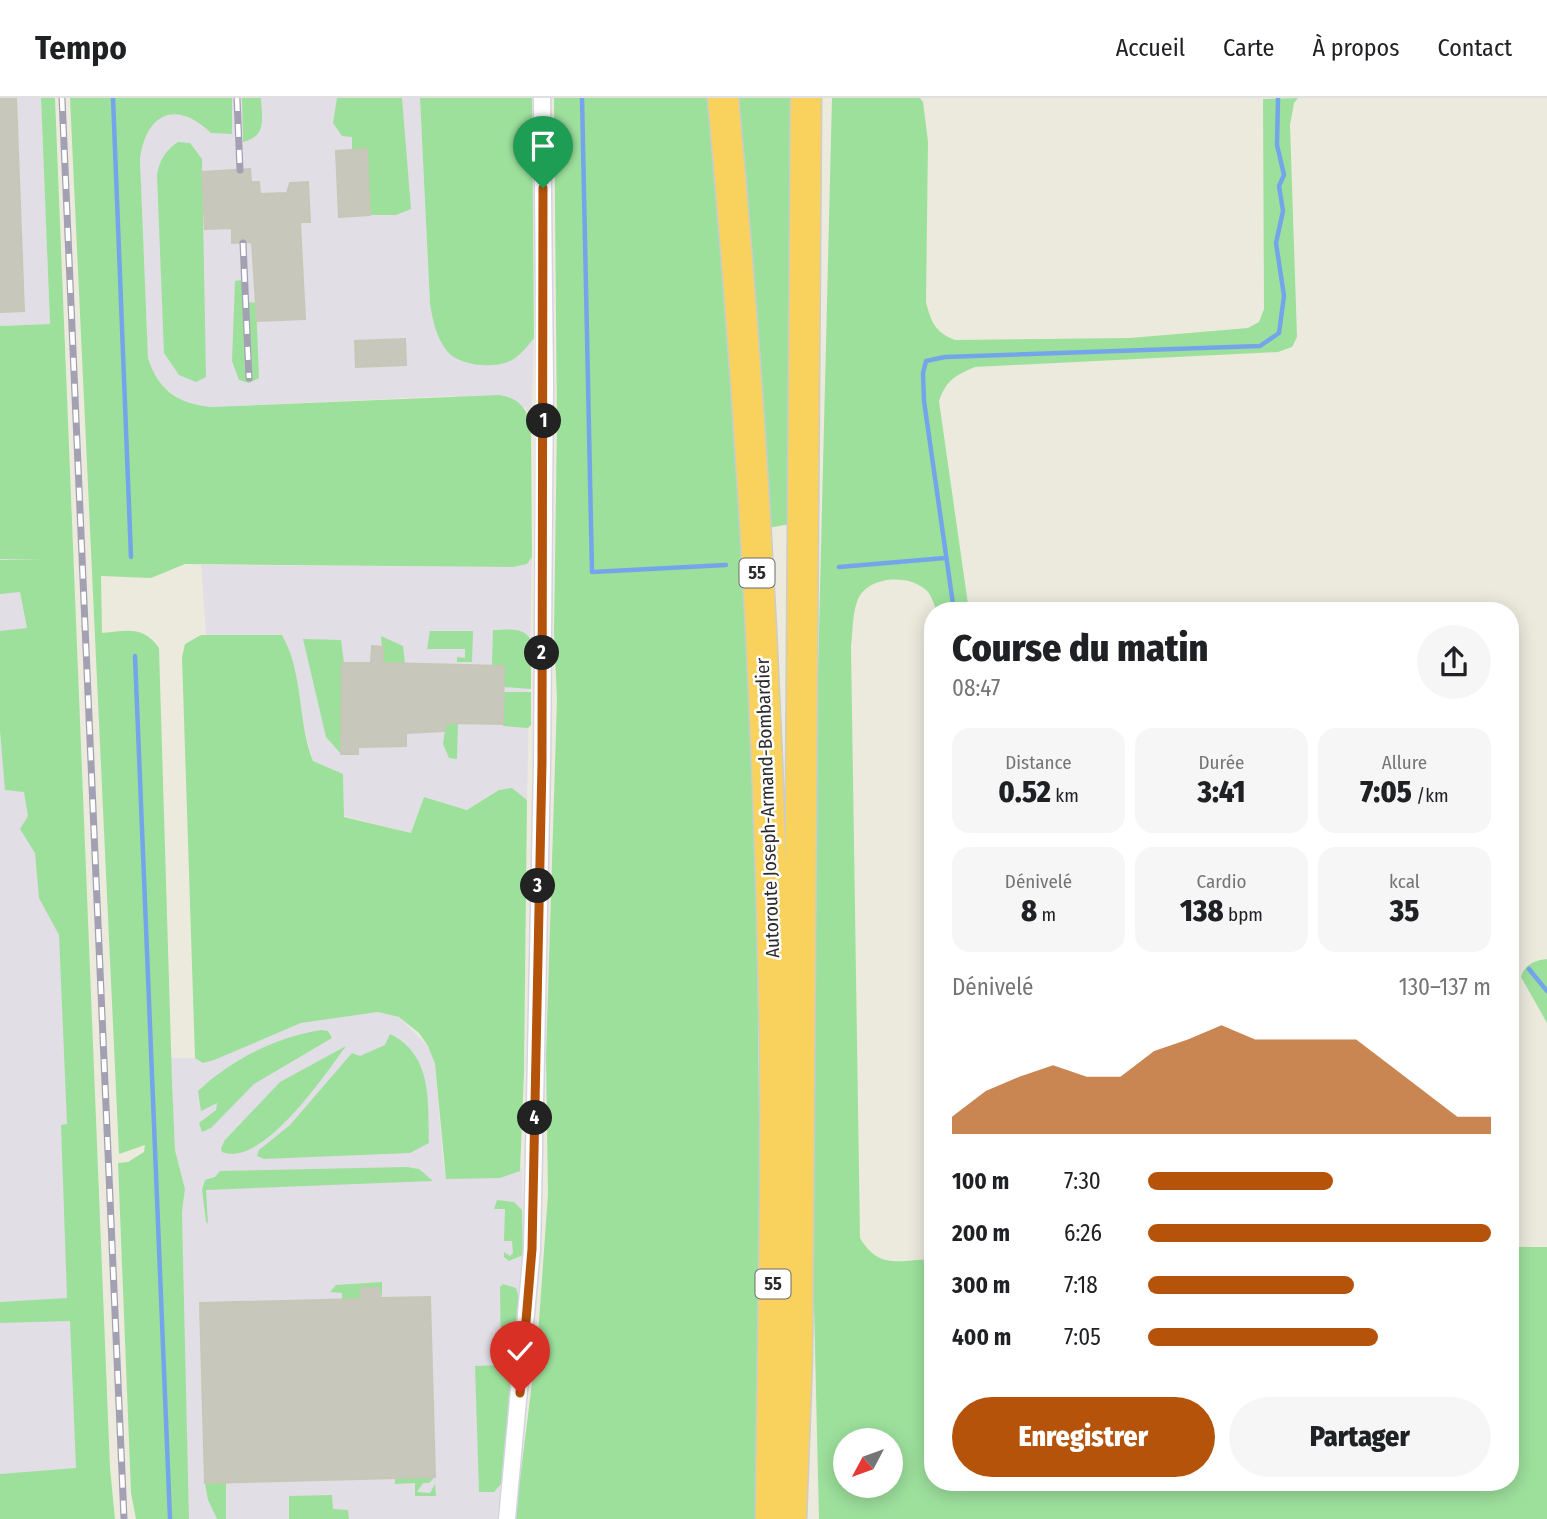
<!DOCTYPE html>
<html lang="fr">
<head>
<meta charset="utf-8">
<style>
  body { margin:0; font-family:"Fira Sans Condensed",sans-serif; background:#f6f6f6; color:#202124; height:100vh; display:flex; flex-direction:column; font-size:26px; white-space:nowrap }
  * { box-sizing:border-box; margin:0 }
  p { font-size:23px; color:#757577 }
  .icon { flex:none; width:38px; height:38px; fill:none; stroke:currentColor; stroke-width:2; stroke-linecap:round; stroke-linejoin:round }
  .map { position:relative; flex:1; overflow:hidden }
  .panel { position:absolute; left:924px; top:504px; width:595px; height:889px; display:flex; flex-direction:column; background:#fff; border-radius:28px; box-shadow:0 4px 18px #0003 }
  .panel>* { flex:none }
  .needle { width:46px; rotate:229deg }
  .buttons { position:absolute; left:833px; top:1330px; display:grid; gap:14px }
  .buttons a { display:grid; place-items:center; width:70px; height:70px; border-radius:50%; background:#fff; box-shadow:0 4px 18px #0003; font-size:35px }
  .pin { position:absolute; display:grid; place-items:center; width:60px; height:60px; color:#fff; margin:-72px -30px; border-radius:50% 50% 50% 0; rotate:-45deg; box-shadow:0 0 7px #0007 }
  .pin .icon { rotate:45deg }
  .km { position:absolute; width:35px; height:35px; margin:-18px; border-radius:50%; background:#222; color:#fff; font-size:19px; line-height:35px; text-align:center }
  .round { display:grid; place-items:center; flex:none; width:74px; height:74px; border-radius:37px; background:#f6f6f6 }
  .summary { display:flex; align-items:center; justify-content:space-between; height:119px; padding:0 28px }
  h1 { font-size:38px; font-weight:800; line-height:52px }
  .metrics { display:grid; grid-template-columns:repeat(3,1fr); gap:10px; height:119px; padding:7px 28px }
  .metrics div { display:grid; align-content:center; border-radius:18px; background:#f6f6f6; text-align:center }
  .metrics b { font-size:30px; font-weight:800 }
  .metrics small { font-size:19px; font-weight:400 }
  .metrics p { font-size:19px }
  .chart { height:196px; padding:14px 28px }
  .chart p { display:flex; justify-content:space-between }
  .chart svg { width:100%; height:126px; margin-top:7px; fill:#b45309; opacity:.7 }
  .action { display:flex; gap:14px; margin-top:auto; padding:14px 28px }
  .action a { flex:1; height:80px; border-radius:42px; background:#b45309; color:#fff; font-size:28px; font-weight:800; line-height:80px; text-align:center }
  .action a+a { background:#f6f6f6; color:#202124 }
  ul { padding:0 28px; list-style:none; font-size:23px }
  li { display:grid; grid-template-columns:112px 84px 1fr; align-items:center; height:52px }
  li i { height:18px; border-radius:9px; background:#b45309 }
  header { display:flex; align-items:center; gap:42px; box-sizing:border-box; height:98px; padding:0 35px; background:#fff; border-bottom:2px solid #e0e0e0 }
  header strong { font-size:33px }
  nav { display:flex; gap:38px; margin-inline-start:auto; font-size:24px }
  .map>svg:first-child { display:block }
</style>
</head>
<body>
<header>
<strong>Tempo</strong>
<nav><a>Accueil</a><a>Carte</a><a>À propos</a><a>Contact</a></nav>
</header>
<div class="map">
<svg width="1547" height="1421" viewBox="0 0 1547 1421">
  <rect width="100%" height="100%" fill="#eceadd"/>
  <path fill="#e2dee5" d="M 0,0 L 41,0 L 50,226 L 0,228 Z
    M 232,0 L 420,0 L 430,206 L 487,267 L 505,265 L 523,254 L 534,240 L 531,326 L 526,310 L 452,298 L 211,309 L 189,307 L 162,289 L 153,277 L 148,260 L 140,61 L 142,43 L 147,30 L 161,19 L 177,15 L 197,21 L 211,35 L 232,36 Z
    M 532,459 L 527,702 L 512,691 L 499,692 L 468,712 L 424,699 L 411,735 L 344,718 L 343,676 L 313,664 L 281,537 L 206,537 L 201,467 L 513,469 L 527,466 Z
    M 42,460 L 85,1372 L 0,1376 L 0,461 Z
    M 378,914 L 399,919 L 428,948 L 435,967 L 444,1072 L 519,1073 L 522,1068 L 523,1157 L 497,1421 L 189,1421 L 182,1114 L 185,1091 L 175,1052 L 171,960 L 195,960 L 204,965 L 301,925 Z"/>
  <path fill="#9de09c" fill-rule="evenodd" d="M 41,0 L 55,0 L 110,1370 L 115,1421 L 0,1421 L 0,1376 L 76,1370 L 70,1223 L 0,1225 L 0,1204 L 67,1200 L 61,1027 L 67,1026 L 59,837 L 39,800 L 35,755 L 20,731 L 28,718 L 24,694 L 5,692 L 0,632 L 0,533 L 27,530 L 20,494 L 0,496 L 0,462 L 42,461 L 0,461 L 0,228 L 50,226 Z
    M 70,0 L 232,0 L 232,36 L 211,35 C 176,1 146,15 140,61 L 148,260 C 158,292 178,306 211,309 L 499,297 C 518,300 525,308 531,326 L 532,459 L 527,466 L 513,469 L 185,466 L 151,480 L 101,478 L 102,535 C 127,533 143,527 159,550 L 172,983 L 175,1052 L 185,1091 L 182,1114 L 189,1421 L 136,1421 L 131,1395 L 118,1065 L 128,1064 L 144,1054 L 145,1047 L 119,1056 Z
    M 242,0 L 261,0 C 262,21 267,38 243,44 Z
    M 337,0 L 402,0 L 411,111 L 396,117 L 370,117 L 367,52 L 352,52 L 352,39 L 342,38 L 333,25 Z
    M 420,0 L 532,0 L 534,240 C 526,250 518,261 505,265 C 488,270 458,267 447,253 C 436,239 433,223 430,206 Z
    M 554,0 L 710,0 C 720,119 733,237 740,356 C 759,711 762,1066 758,1421 L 515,1421 L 538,1237 L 548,1096 L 546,959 L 557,601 L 554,534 L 557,324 Z
    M 735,0 L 792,0 L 790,426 L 768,430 Z
    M 832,0 L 920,0 L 923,4 L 928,44 L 926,204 C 931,224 935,234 955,242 L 1130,240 L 1248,230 L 1259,224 L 1264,211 L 1263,1 L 1298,0 L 1294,5 L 1290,27 L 1297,239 L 1292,249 L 1278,254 L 975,269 C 955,277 946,283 939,303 L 969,513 L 937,513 C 934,507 932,498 927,493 C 909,475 865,478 857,504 C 852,518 853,534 851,548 L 860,1140 C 879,1172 899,1162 933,1161 L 933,1384 L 1510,1384 L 1510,1149 L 1547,1149 L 1547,1421 L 819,1421 L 813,1166 L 816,655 ZM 891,1342 L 891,1388 L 845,1388 L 845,1342 Z
    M 178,44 L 190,45 L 202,61 L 206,279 L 196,284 L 179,277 L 164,255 L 157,77 C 160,61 165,53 178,44 Z
    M 242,182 L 247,281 L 252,281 L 248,204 L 256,205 L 259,280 L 249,285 L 239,282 L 232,263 L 235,183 Z
    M 493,532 C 508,532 523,528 531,542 L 531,591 L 504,589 L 504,568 L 492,567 Z
    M 430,533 L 473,533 L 472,564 L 457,564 L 457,559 L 465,560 L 465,551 L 427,551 Z
    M 201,537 L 282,537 C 304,576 297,622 313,663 L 343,676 L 344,719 L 411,735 L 424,699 L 467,712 L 499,692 L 512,690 L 527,702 L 524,974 L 520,1073 L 500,1080 L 446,1081 L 435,966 L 428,948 L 419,935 L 399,919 L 378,914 L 301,925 L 214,962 L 203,965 L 195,960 L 182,559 L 185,546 Z
    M 381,538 L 403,548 L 405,566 L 383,565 Z
    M 303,541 L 341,542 L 344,565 L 341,656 L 326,639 Z
    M 503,594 L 531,594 L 531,627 L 528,630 L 503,628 Z
    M 446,625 L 458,625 L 457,661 L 449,660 L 443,646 Z
    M 1547,861 L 1547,925 L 1521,879 C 1524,867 1535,862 1547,861 Z
    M 321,932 L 328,933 L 332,940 L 254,986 L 211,1030 L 202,1034 L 199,1025 L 216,1012 L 217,1005 L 201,1013 L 198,993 C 231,962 276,939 321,932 Z
    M 390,936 C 433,957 428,1004 429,1045 L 410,1055 L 264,1061 L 257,1058 L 259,1052 L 290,1027 L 352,955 L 360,958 L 385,947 Z
    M 346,948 C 326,975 263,1070 222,1054 L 221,1050 L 225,1042 L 280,984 Z
    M 407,1069 L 419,1071 L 433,1083 L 206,1092 L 208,1126 L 206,1123 L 202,1092 L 205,1082 L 215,1079 L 220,1073 Z
    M 497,1102 L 514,1104 L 522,1112 L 523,1157 L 509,1163 L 504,1159 L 504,1154 L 510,1158 L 513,1155 L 512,1143 L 504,1143 L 505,1111 L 494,1111 Z
    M 382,1184 L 382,1200 L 379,1190 L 361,1190 L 361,1201 L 342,1201 L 342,1195 L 330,1194 L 336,1187 Z
    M 503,1186 L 516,1190 L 519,1199 L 502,1385 L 494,1394 L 479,1394 L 475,1268 L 501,1267 L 500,1189 Z
    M 435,1379 L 429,1385 L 423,1385 L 417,1394 L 430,1395 L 435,1386 L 436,1398 L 415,1398 L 415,1385 L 395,1386 L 395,1380 Z
    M 205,1385 L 226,1385 L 226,1421 L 217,1421 L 208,1402 Z
    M 332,1397 L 333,1411 L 348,1412 L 349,1421 L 289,1421 L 289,1398 Z"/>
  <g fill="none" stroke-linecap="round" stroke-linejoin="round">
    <path stroke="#74a5ea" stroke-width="4.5" d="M 113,0 L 131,459
      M 582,0 L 592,474 L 726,467
      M 839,469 L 945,460
      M 954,513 L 924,303 L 923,275 L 926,263 L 945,259 L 1260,248 L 1279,235 L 1284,198 L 1276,145 L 1283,113 L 1279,88 L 1284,77 L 1277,47 L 1278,0
      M 135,558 L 170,1421
      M 1510,852 L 1511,853
      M 1529,871 L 1547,893"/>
  </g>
  <path fill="#c8c7bc" stroke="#c7c7b7" stroke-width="2" d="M 0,0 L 16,0 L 24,213 L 0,214 Z
    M 367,51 L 370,117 L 339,119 L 336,53 Z
    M 250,71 L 251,84 L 259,84 L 260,96 L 287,95 L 290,85 L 308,84 L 310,124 L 300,124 L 305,221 L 257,223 L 252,144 L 232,145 L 232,130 L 205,131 L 202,74 Z
    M 405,241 L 406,267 L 356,269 L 355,243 Z
    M 372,548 L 383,549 L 383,565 L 504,568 L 503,626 L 446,625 L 445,633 L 406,635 L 406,648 L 358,649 L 358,656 L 341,656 L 342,565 L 371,565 Z
    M 361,1190 L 379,1190 L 380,1200 L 430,1199 L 435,1379 L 205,1385 L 200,1205 L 361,1201 Z"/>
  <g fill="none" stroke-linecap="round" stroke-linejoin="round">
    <defs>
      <path id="street" d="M 507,1421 L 532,1151 L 542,665 L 545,286 L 542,0"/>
      <path id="highway" d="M 723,0 C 752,315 770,632 775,949 C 777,1106 772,1264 771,1421
        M 791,1421 L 797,1261 L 806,0"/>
    </defs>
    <use href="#street" stroke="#d5d3e3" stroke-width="19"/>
    <use href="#highway" stroke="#ccc" stroke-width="33"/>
    <use href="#street" stroke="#fff" stroke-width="16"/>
    <use href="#highway" stroke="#f8d25d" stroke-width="30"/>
    <defs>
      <path id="rail" d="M 62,0 L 124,1421
        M 237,0 L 240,72
        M 243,145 L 249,280"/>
    </defs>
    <use href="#rail" stroke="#a4a0b4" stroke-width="7"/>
    <use href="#rail" stroke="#fff" stroke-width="4.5" stroke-dasharray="13" stroke-linecap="butt"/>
  </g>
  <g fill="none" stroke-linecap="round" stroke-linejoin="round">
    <defs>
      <path id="route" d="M 520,1295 L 532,1151 L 542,665 L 543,90"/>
    </defs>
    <use href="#route" stroke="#fff" stroke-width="14"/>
    <use href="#route" stroke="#b45309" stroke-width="9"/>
  </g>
  <g text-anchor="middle" stroke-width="5" stroke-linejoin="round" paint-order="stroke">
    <g fill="#fff" stroke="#6b6b6b" stroke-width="2">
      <rect x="739.5" y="460.5" width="35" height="29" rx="5"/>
      <rect x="755.5" y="1171.5" width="35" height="29" rx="5"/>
    </g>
    <g font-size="18" font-weight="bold" fill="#2b2b2b">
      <text x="757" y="481">55</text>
      <text x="773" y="1192">55</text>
    </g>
    <g font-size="19" fill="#2b2b2b" stroke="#fff">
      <text transform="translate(767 710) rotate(-92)" y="7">Autoroute Joseph-Armand-Bombardier</text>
    </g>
  </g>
</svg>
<div class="buttons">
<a><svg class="needle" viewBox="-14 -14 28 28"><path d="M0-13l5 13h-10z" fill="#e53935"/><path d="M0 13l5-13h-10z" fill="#757577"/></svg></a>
</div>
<div class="pin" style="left:543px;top:90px;background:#1e9e55"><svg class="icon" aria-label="arrive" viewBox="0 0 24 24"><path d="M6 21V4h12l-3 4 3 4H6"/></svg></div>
<div class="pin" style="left:520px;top:1295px;background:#d93025"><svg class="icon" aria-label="check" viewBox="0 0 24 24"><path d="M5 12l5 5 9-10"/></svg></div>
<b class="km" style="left:544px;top:323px">1</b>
<b class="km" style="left:542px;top:555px">2</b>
<b class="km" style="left:538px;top:788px">3</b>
<b class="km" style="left:535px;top:1020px">4</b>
<section class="panel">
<div class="summary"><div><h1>Course du matin</h1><p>08:47</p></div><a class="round"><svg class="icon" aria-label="share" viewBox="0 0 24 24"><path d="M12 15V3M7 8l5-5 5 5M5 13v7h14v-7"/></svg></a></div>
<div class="metrics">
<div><p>Distance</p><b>0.52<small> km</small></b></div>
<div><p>Durée</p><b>3:41</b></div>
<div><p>Allure</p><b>7:05<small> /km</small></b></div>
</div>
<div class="metrics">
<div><p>Dénivelé</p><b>8<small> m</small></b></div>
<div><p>Cardio</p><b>138<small> bpm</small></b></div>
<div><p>kcal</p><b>35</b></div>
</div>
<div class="chart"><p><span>Dénivelé</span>130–137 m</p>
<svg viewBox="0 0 160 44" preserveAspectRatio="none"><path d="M0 44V38L10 29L20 24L30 20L40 24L50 24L60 15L70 11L80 6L90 11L100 11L110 11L120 11L130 20L140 29L150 38L160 38V44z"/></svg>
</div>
<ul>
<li><b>100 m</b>7:30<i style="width:54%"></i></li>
<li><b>200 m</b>6:26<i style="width:100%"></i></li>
<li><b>300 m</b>7:18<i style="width:60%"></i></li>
<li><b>400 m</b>7:05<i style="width:67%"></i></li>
</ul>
<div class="action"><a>Enregistrer</a><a>Partager</a></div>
</section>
</div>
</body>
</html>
